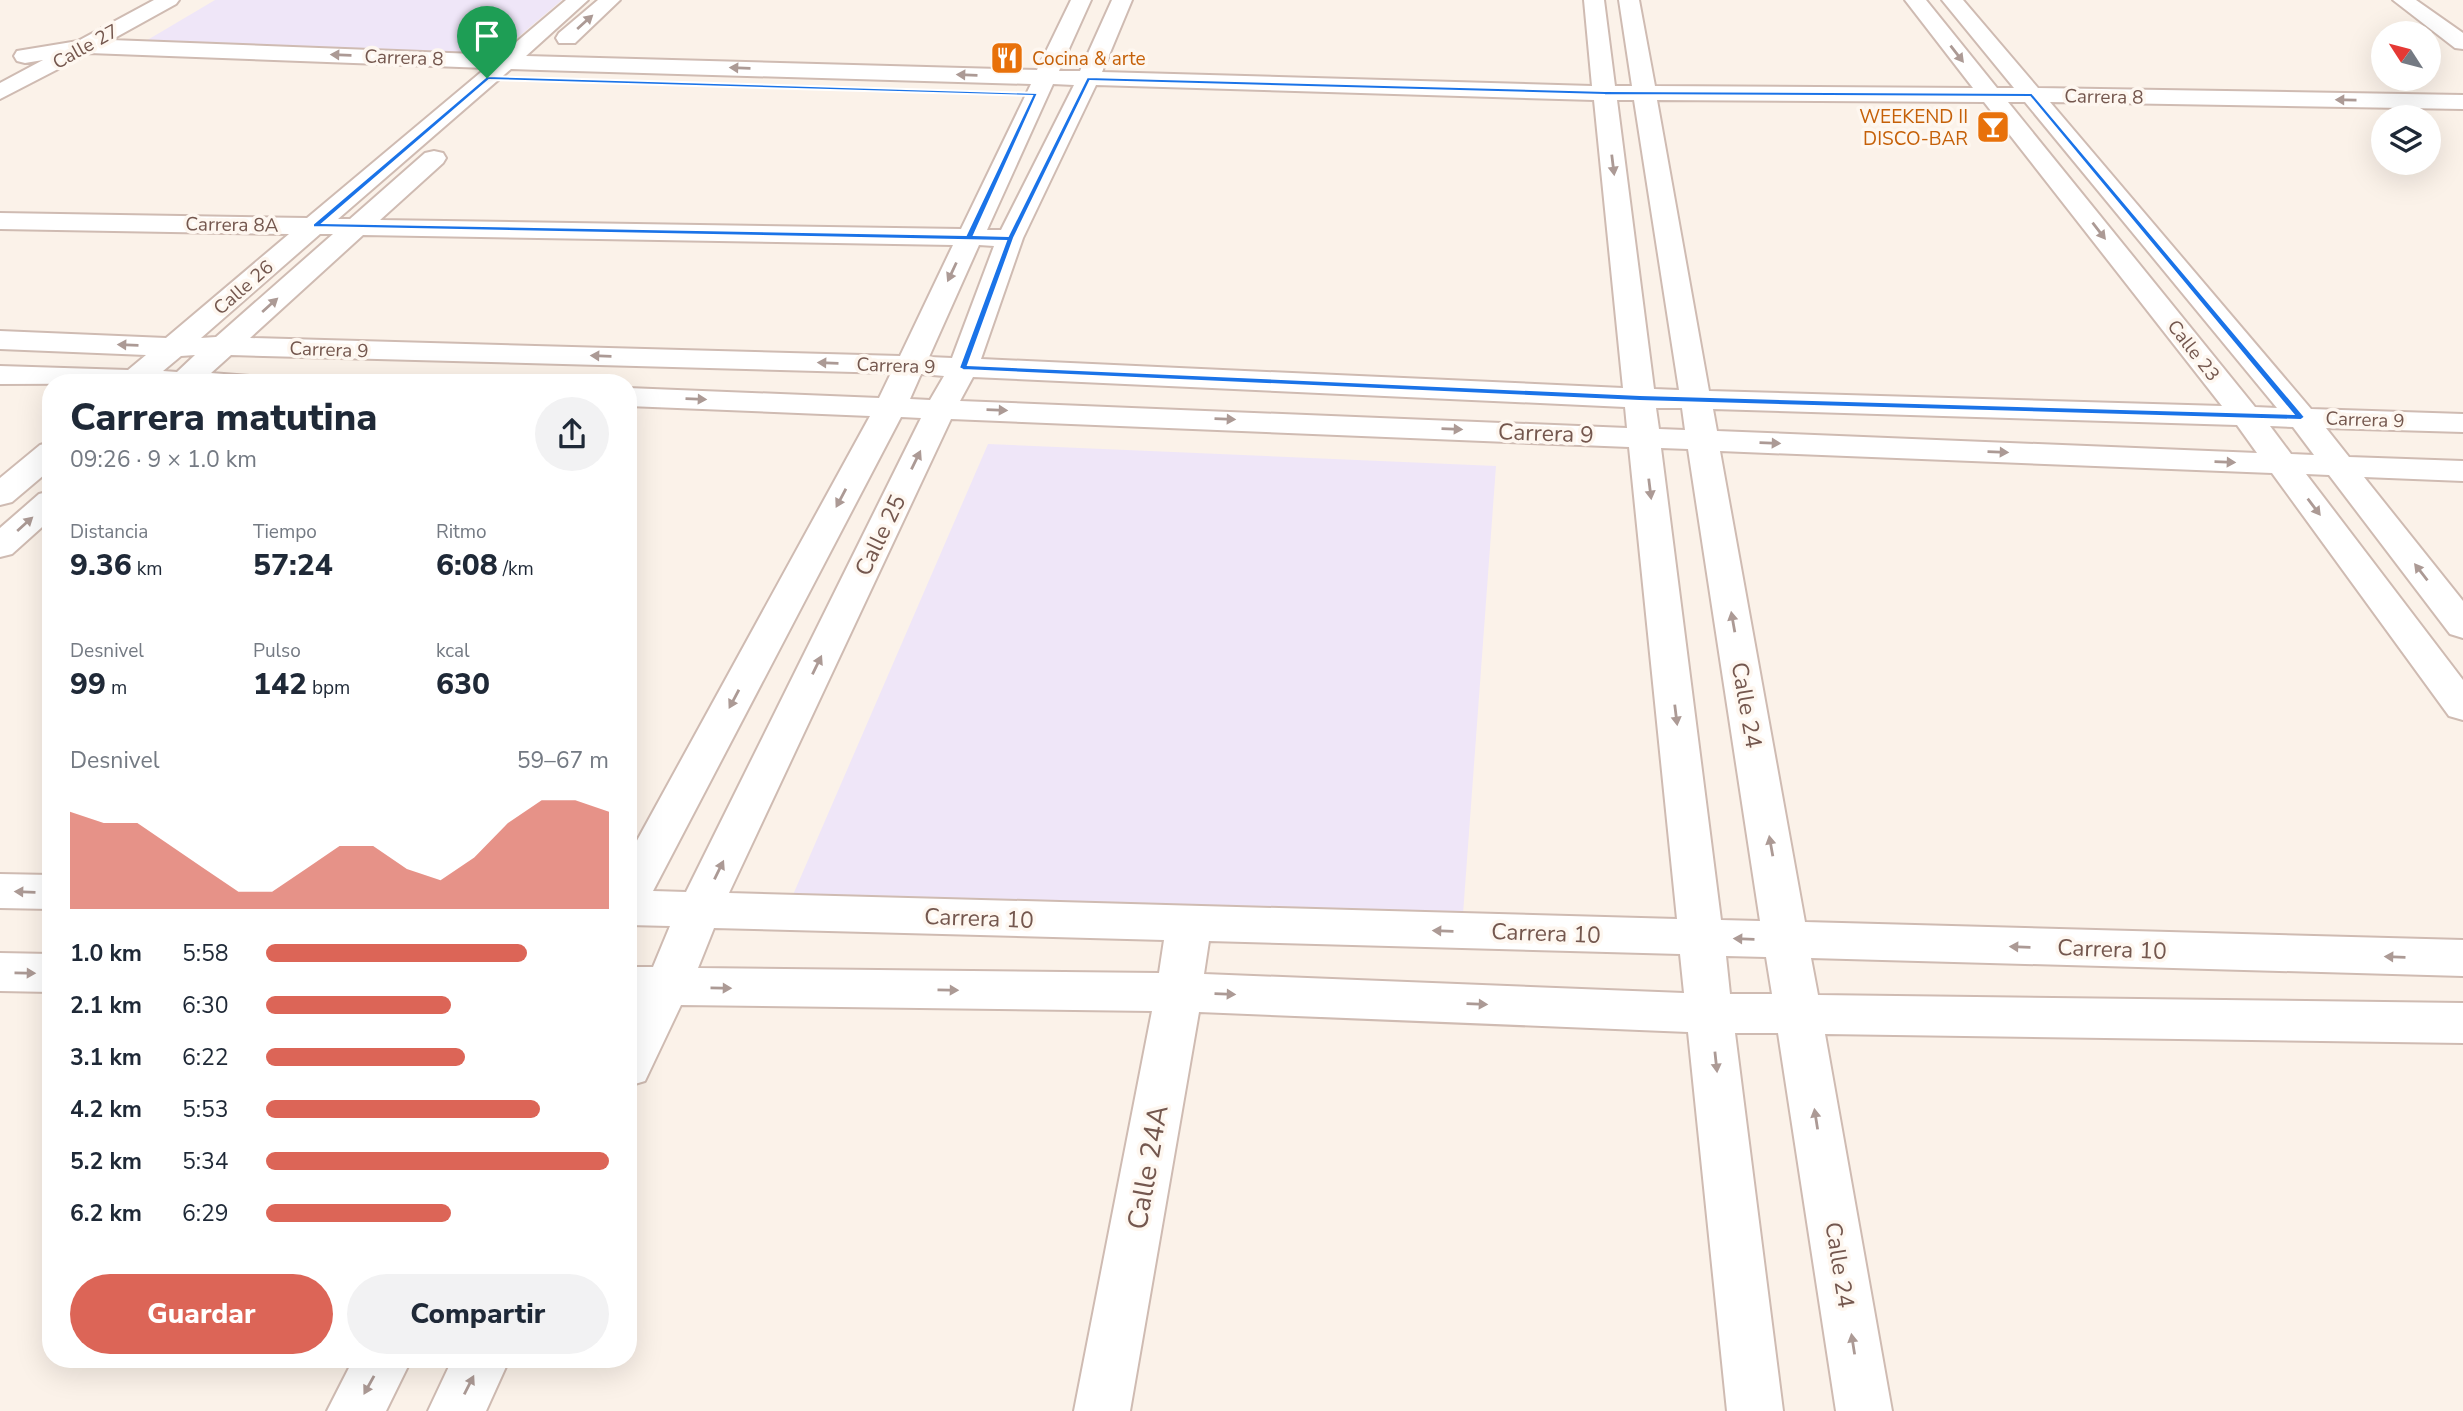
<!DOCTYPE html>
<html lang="es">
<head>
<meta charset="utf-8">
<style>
  body { margin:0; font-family:"Nunito Sans",sans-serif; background:#f2f2f3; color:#1f2937; height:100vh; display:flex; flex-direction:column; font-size:26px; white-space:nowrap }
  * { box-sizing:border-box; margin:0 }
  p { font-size:23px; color:#747a83 }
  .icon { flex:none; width:38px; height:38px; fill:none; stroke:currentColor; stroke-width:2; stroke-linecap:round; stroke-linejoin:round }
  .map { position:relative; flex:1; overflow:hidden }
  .sheet { position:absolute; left:42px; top:374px; width:595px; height:994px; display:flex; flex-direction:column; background:#fff; border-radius:28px; box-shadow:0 7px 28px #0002 }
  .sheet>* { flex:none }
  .needle { width:46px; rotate:306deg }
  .tools { position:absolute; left:2371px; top:21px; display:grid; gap:14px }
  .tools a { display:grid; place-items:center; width:70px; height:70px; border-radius:50%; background:#fff; box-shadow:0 7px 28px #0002; font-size:35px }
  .pin { position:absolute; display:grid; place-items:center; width:60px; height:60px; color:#fff; margin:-72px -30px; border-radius:50% 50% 50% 0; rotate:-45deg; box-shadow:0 0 7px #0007 }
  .pin .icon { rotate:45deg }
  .round { display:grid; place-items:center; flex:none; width:74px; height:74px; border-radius:37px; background:#f2f2f3 }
  .head { display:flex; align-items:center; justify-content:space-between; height:119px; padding:0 28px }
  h1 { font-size:38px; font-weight:800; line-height:52px }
  .figures { display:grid; grid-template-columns:repeat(3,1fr); gap:10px; height:119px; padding:7px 28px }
  .figures div { display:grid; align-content:center }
  .figures b { font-size:30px; font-weight:800 }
  .figures small { font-size:19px; font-weight:400 }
  .figures p { font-size:19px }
  .chart { height:196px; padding:14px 28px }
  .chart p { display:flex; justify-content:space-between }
  .chart svg { width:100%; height:126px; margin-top:7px; fill:#dc6557; opacity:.7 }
  .button { display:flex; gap:14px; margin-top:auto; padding:14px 28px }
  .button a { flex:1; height:80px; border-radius:42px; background:#dc6557; color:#fff; font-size:28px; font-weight:800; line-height:80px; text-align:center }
  .button a+a { background:#f2f2f3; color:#1f2937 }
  ul { padding:0 28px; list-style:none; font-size:23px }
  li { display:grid; grid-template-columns:112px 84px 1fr; align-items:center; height:52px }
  li i { height:18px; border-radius:9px; background:#dc6557 }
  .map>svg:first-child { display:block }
</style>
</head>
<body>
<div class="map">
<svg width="2463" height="1411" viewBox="0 0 2463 1411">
  <rect width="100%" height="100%" fill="#fbf2e9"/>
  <path fill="#efe6f8" d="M 215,0 L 562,0 L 496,56 L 139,45 Z
    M 988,444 L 1496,466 L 1463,914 L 786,911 Z"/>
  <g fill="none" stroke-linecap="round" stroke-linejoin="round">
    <defs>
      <path id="minor" d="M 154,0 L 179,0 L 176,4 L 111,40 L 501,55 L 566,0 L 588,0 L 526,56 L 1037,70 L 1071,0 L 1091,0 L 1059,71 L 1080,71 L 1112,0 L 1132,0 L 1102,72 L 1592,86 L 1584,0 L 1604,0 L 1615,86 L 1632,86 L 1619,0 L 1639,0 L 1655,86 L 1973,88 L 1905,0 L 1926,0 L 1997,88 L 2014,88 L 1942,0 L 1963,0 L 2038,88 L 2463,95 L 2463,109 L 2050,102 L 2311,409 L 2463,414 L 2463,432 L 2326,428 L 2349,457 L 2463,461 L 2463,481 L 2364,477 L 2463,601 L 2463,638 L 2450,634 L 2329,475 L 2306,474 L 2463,680 L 2463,720 L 2449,716 L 2272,473 L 1720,451 L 1805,922 L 2463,940 L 2463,976 L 1811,958 L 1818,995 L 2463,1003 L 2463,1043 L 1825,1034 L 1892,1411 L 1836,1411 L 1778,1033 L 1735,1033 L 1783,1411 L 1727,1411 L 1688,1032 L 1199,1012 L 1130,1411 L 1074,1411 L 1152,1011 L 681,1005 L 645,1081 L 628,1086 L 628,1018 L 635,1005 L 628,1005 L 628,967 L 653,967 L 670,926 L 628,925 L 628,857 L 870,416 L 628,406 L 628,388 L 879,398 L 891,373 L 231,355 L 211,373 L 262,377 L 266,383 L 0,384 L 0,366 L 128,370 L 146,355 L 0,349 L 0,331 L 166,338 L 289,234 L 0,229 L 0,213 L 307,218 L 486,68 L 89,53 L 0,99 L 0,83 L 43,60 L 25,63 L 17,61 L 14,56 L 17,51 L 78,41 ZM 511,69 L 540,70 L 1031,84 L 961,229 L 380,220 L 443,163 L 446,158 L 443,153 L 434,151 L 425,153 L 350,219 L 338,219 ZM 1053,84 L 1074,85 L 1001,230 L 987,230 ZM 1096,85 L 1594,100 L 1623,388 L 981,359 L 1023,238 ZM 1617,100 L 1634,100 L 1679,390 L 1654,389 ZM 1657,100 L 1984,102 L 2222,406 L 1709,391 ZM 2008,102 L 2025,102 L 2277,408 L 2255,407 ZM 320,234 L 333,234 L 216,337 L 201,338 ZM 363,235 L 953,245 L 900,356 L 250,338 ZM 979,245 L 994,246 L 952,358 L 929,357 ZM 195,355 L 177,372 L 163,371 L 181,356 ZM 921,374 L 944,376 L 930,400 L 910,399 ZM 973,377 L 1625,407 L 1627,428 L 960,401 ZM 1656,408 L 1682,408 L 1685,430 L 1659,429 ZM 1713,409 L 2237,425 L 2257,453 L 1717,431 ZM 901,417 L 921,418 L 686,892 L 653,891 ZM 951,419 L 1629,447 L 1677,919 L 729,893 ZM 2270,426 L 2293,427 L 2314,455 L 2291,454 ZM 1661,448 L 1688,449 L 1760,921 L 1721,920 ZM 714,928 L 1164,940 L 1159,973 L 698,968 ZM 1209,941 L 1680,954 L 1684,993 L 1204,974 ZM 1726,956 L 1766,957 L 1772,994 L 1730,994 Z
        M 598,0 L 620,0 L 575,43 L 559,43 L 556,38 L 559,33 Z
        M 2393,0 L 2416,0 L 2463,33 L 2463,49 L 2455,48 Z
        M 51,442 L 51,469 L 12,502 L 0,505 L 0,478 L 40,445 Z
        M 51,491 L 51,519 L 12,554 L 0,557 L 0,528 L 39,494 Z
        M 0,874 L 51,875 L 51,909 L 0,908 Z
        M 0,953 L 51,954 L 51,992 L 0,991 Z
        M 353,1360 L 411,1360 L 386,1411 L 327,1411 Z
        M 452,1360 L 509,1360 L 486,1411 L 428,1411 Z"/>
    </defs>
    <use href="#minor" stroke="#cfbbb2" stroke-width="4"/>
    <use href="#minor" fill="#fff" fill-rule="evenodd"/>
  </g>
  <defs><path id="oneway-solid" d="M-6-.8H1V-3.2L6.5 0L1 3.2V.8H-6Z" transform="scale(1.75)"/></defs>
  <g fill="#ac9a95">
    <use href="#oneway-solid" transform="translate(585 22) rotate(-42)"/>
    <use href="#oneway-solid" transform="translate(1957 54) rotate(52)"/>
    <use href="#oneway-solid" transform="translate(341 55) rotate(-178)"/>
    <use href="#oneway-solid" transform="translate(740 68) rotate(-178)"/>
    <use href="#oneway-solid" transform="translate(967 75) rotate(-178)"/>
    <use href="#oneway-solid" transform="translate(2346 100) rotate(-179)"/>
    <use href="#oneway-solid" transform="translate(1613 165) rotate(83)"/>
    <use href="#oneway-solid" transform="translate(2099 231) rotate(52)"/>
    <use href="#oneway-solid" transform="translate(952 272) rotate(115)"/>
    <use href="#oneway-solid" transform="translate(270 305) rotate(-42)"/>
    <use href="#oneway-solid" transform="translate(128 345) rotate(-178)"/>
    <use href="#oneway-solid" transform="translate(601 356) rotate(-178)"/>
    <use href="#oneway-solid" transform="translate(828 363) rotate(-178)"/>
    <use href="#oneway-solid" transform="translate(696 399) rotate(2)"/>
    <use href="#oneway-solid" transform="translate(997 410) rotate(2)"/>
    <use href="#oneway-solid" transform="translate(1225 419) rotate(2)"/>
    <use href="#oneway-solid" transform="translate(1452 429) rotate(2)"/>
    <use href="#oneway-solid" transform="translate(1770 443) rotate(2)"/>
    <use href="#oneway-solid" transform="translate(1998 452) rotate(2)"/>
    <use href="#oneway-solid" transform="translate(916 460) rotate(-64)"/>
    <use href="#oneway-solid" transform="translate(2225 462) rotate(2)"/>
    <use href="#oneway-solid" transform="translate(1650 489) rotate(83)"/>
    <use href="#oneway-solid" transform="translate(841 498) rotate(118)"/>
    <use href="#oneway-solid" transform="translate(2314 507) rotate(53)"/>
    <use href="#oneway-solid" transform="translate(25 524) rotate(-42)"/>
    <use href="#oneway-solid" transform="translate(2421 572) rotate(-128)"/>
    <use href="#oneway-solid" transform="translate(1733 622) rotate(-100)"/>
    <use href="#oneway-solid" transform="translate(817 665) rotate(-64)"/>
    <use href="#oneway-solid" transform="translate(734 699) rotate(118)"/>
    <use href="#oneway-solid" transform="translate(1676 715) rotate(83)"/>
    <use href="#oneway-solid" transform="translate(1771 846) rotate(-100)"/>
    <use href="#oneway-solid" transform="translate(719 870) rotate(-64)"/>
    <use href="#oneway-solid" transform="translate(25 892) rotate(-178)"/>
    <use href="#oneway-solid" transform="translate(1443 931) rotate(-178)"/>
    <use href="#oneway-solid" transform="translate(1744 939) rotate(-178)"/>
    <use href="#oneway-solid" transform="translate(2020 947) rotate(-178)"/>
    <use href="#oneway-solid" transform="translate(2395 957) rotate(-178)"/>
    <use href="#oneway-solid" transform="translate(25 973) rotate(1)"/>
    <use href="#oneway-solid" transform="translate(721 988) rotate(1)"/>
    <use href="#oneway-solid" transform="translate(948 990) rotate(1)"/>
    <use href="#oneway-solid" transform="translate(1225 994) rotate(2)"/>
    <use href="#oneway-solid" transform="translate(1477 1004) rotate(2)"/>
    <use href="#oneway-solid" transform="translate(1716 1062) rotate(84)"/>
    <use href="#oneway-solid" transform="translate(1816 1119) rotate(-99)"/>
    <use href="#oneway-solid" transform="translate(1853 1344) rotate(-99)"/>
    <use href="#oneway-solid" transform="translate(369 1385) rotate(119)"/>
    <use href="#oneway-solid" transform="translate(469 1385) rotate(-63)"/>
  </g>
  <path fill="#1a73e8" stroke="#fff" stroke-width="2" fill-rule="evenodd" d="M 487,76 L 1038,93 L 974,235 L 1008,236 L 1087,77 L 1605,91 L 2032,93 L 2305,417 L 2301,420 L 1640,401 L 963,370 L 959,368 L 1006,241 L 313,227 L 313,224 ZM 489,80 L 1032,96 L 966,235 L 323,223 ZM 1090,81 L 1605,95 L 2030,97 L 2293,414 L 1640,395 L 968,365 L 1014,238 Z"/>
  <defs>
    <symbol id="restaurant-square" viewBox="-11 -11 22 22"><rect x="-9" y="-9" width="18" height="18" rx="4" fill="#e8710a" stroke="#fef7f0"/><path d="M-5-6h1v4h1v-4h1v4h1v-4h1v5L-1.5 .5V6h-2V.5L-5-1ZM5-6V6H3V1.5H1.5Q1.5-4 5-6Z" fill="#fff"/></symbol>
    <symbol id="bar-square" viewBox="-11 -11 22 22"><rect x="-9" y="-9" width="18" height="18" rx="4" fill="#e8710a" stroke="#fef7f0"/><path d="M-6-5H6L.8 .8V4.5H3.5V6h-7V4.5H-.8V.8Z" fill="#fff"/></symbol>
  </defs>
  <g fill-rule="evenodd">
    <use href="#restaurant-square" x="988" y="39" width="38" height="38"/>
    <use href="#bar-square" x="1974" y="108" width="38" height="38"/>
  </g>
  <g text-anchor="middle" stroke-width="7" stroke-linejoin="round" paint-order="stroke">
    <g font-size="19" fill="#74574e" stroke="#fef7f0">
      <text transform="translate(85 46) rotate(-29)" y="7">Calle 27</text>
      <text transform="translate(404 57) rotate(2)" y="7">Carrera 8</text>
      <text transform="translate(2104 96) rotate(1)" y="7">Carrera 8</text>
      <text transform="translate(232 224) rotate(1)" y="7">Carrera 8A</text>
      <text transform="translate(243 287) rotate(-41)" y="7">Calle 26</text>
      <text transform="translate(329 349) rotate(2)" y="7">Carrera 9</text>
      <text transform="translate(2194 350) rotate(52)" y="7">Calle 23</text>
      <text transform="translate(896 365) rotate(2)" y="7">Carrera 9</text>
      <text transform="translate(2365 419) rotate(2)" y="7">Carrera 9</text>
    </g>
    <g font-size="19" fill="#c56008" stroke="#fef7f0" text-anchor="start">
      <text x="1032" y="65">Cocina &amp; arte</text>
      <text x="1968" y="123" text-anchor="end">WEEKEND II<tspan x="1968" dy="22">DISCO-BAR</tspan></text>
    </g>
    <g font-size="23" fill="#74574e" stroke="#fef7f0">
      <text transform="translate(1546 433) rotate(2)" y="8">Carrera 9</text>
      <text transform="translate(880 535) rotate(-64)" y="8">Calle 25</text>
      <text transform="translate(1747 705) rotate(80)" y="8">Calle 24</text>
      <text transform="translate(979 918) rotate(2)" y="8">Carrera 10</text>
      <text transform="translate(1546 933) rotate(2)" y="8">Carrera 10</text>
      <text transform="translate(2112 949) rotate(2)" y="8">Carrera 10</text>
      <text transform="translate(1840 1265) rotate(81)" y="8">Calle 24</text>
    </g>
    <g font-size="28" fill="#74574e" stroke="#fef7f0">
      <text transform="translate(1147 1167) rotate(-80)" y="10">Calle 24A</text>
    </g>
  </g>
</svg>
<div class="tools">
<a><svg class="needle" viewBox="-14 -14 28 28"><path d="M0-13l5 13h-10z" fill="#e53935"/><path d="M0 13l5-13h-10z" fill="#747a83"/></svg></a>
<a><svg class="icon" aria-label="layers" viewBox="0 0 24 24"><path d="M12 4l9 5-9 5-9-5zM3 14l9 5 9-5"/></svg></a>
</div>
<div class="pin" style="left:487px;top:78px;background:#1e9e55"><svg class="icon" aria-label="arrive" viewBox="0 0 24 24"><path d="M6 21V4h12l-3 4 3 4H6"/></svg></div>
<section class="sheet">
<div class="head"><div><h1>Carrera matutina</h1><p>09:26 · 9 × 1.0 km</p></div><a class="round"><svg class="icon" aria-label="share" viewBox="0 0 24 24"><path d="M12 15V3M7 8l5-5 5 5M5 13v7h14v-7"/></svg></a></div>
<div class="figures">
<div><p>Distancia</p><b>9.36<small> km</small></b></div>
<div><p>Tiempo</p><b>57:24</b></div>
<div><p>Ritmo</p><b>6:08<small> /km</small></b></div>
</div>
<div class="figures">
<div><p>Desnivel</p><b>99<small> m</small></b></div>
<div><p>Pulso</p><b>142<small> bpm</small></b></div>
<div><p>kcal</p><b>630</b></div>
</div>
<div class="chart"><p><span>Desnivel</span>59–67 m</p>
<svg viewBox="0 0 160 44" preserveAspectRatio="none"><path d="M0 44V10L10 14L20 14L30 22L40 30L50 38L60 38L70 30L80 22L90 22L100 30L110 34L120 26L130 14L140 6L150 6L160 10V44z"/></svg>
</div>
<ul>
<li><b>1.0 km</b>5:58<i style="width:76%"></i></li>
<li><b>2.1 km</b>6:30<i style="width:54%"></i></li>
<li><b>3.1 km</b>6:22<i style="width:58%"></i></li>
<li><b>4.2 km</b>5:53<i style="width:80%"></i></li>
<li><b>5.2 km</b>5:34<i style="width:100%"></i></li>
<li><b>6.2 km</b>6:29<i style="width:54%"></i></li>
</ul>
<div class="button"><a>Guardar</a><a>Compartir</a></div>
</section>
</div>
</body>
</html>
